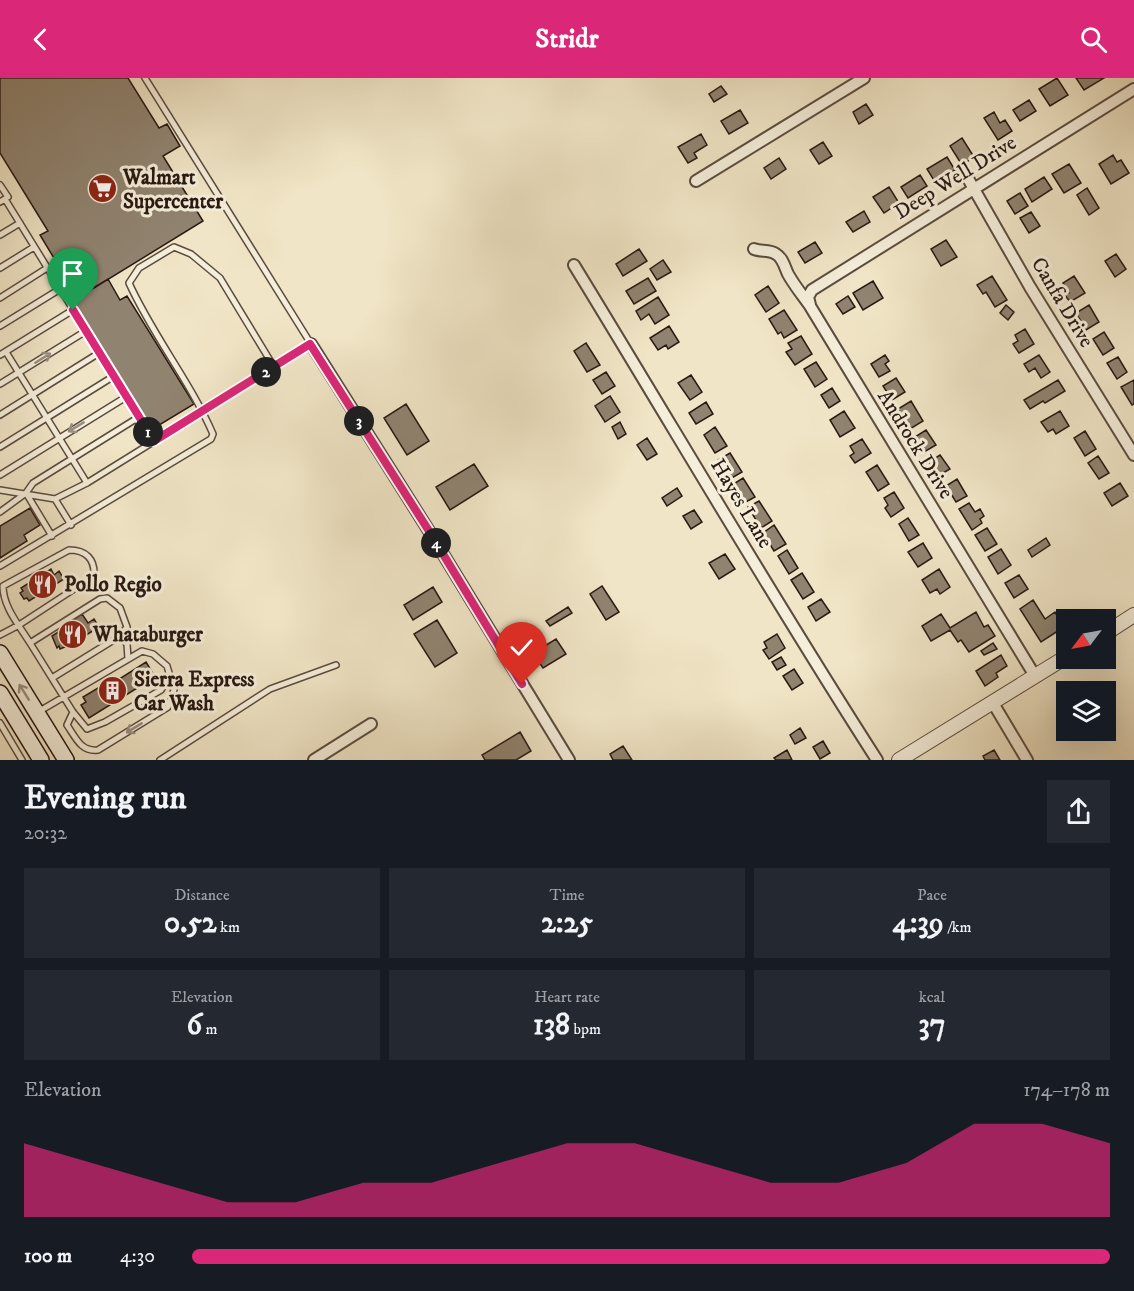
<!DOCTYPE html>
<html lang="en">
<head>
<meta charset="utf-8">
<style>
  body { margin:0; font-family:"IM FELL DW Pica",serif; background:#242831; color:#f1f3f6; height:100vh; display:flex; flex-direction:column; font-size:22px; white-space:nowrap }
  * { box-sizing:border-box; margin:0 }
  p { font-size:20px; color:#9ea1a6 }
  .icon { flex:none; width:33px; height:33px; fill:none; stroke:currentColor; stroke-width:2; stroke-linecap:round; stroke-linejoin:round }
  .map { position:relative; height:682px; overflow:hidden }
  .details { display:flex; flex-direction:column; background:#171b24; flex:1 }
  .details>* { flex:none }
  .needle { width:39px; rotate:238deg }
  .fabs { position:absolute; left:1056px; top:531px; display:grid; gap:12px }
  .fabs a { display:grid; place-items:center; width:60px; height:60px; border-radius:0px; background:#171b24; box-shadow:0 6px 24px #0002; font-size:30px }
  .pin { position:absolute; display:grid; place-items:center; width:51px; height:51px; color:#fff; margin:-62px -26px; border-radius:50% 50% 50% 0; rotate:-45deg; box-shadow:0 0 6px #0007 }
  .pin .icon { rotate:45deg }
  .km { position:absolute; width:30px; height:30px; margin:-15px; border-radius:50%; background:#222; color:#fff; font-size:16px; line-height:30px; text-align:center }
  .round { display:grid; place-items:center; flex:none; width:63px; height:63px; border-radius:0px; background:#242831 }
  .summary { display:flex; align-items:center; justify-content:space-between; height:102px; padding:0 24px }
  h1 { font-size:33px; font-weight:700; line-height:45px }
  .figures { display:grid; grid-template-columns:repeat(3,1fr); gap:9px; height:102px; padding:6px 24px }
  .figures div { display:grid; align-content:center; border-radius:0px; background:#242831; text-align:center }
  .figures b { font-size:30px; font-weight:700 }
  .figures small { font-size:16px; font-weight:400 }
  .figures p { font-size:16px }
  .chart { height:168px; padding:12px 24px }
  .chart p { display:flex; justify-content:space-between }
  .chart svg { width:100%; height:108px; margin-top:6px; fill:#db2777; opacity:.7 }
  ul { padding:0 24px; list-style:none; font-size:20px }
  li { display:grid; grid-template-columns:96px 72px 1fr; align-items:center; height:45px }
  li i { height:15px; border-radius:8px; background:#db2777 }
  header { display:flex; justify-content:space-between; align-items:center; height:78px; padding:0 24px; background:#db2777; color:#fff; font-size:27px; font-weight:700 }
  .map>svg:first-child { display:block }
</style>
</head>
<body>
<header><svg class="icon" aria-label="back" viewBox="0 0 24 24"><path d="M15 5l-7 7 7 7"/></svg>Stridr<svg class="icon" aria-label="search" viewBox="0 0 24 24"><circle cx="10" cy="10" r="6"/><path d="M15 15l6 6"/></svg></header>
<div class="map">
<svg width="1134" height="682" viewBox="0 0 1134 682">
  <rect width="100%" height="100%" fill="#f0e5c6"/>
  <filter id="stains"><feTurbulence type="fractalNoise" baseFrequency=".00333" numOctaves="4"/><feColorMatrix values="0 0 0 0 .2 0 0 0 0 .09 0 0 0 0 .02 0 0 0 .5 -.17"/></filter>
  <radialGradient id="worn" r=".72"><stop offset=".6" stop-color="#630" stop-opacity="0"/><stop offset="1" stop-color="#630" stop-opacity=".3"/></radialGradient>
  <path fill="#908370" stroke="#291912" stroke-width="1.5" d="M 0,0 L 128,0 L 159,50 L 167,46 L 180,68 L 163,78 L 203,143 L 94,210 L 79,185 L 63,195 L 40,157 L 48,153 L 0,75 Z
    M 1057,0 L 1068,17 L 1050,28 L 1039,11 Z
    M 1076,0 L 1104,0 L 1084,12 Z
    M 721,8 L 727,16 L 714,24 L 709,16 Z
    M 1029,22 L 1036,33 L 1020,43 L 1013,32 Z
    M 866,26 L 873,37 L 859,46 L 853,34 Z
    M 740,32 L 748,45 L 729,56 L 721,43 Z
    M 994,34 L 1000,45 L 1005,42 L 1012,53 L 998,62 L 984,40 Z
    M 701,56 L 707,67 L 694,75 L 697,80 L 688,85 L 678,69 Z
    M 962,60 L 974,79 L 962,87 L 950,68 Z
    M 823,64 L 832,78 L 819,86 L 810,72 Z
    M 1113,77 L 1117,84 L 1121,82 L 1129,95 L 1111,106 L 1099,86 Z
    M 947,79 L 955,92 L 935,104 L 927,91 Z
    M 779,80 L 786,91 L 771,101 L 764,90 Z
    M 1069,86 L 1081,105 L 1064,115 L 1052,96 Z
    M 920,97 L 927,108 L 908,120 L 901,109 Z
    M 1044,99 L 1052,111 L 1032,124 L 1025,111 Z
    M 889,109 L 899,125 L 884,135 L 873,119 Z
    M 1087,110 L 1099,130 L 1089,137 L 1077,117 Z
    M 1020,115 L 1028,128 L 1015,136 L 1007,123 Z
    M 864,133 L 870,144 L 853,154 L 846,144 Z
    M 1031,134 L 1040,148 L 1029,155 L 1020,140 Z
    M 946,162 L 957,179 L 941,188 L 931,171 Z
    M 815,164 L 822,175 L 805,185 L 798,174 Z
    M 639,171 L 647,183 L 623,198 L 616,186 Z
    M 1116,176 L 1126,191 L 1115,199 L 1105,183 Z
    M 663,182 L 671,194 L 657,202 L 650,191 Z
    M 992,198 L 1007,222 L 995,229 L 986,214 L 983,216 L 977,207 Z
    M 1074,198 L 1085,215 L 1070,224 L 1065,217 L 1069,215 L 1063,205 Z
    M 648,200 L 656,213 L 634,226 L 626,213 Z
    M 108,201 L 120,222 L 127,218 L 194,326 L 151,352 L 72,223 Z
    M 873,203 L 883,220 L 863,232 L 853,215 Z
    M 768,208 L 779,225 L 766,234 L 755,217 Z
    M 848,218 L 855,229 L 843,236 L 836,226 Z
    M 658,219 L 669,237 L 655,246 L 649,236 L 641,242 L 636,233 Z
    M 1006,227 L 1014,234 L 1008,242 L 1000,235 Z
    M 1089,227 L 1099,244 L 1086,252 L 1076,235 Z
    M 784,232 L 797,252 L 784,260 L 781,254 L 778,256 L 769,241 Z
    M 669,248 L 679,264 L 668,271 L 666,267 L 658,272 L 650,260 Z
    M 1025,251 L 1034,266 L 1019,275 L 1013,266 L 1018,263 L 1015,257 Z
    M 1104,254 L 1114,270 L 1103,277 L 1093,261 Z
    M 801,258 L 812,276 L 795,287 L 786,274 L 792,271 L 788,265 Z
    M 586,265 L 600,287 L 587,294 L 574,273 Z
    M 885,277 L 889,283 L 885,286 L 890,293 L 879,299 L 871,286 Z
    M 1039,277 L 1050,294 L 1041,300 L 1035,290 L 1029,294 L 1024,286 Z
    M 1118,279 L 1127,294 L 1117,301 L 1107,285 Z
    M 816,284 L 827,301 L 815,309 L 804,291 Z
    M 606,294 L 615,308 L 602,316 L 593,302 Z
    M 691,297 L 702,314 L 690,322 L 678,305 Z
    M 896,300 L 905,314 L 892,322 L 883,308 Z
    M 1058,302 L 1065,313 L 1045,325 L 1043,323 L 1030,331 L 1024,322 Z
    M 1134,302 L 1134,326 L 1132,327 L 1121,309 Z
    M 832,310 L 840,323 L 829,330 L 821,317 Z
    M 610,318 L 620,334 L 605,344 L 595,328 Z
    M 911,323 L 923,343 L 910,351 L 898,331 Z
    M 706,324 L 713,336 L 696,346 L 689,335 Z
    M 406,326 L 429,363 L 407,377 L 384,340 Z
    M 844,333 L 855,350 L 840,359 L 830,342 Z
    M 1060,333 L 1069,348 L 1056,356 L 1053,351 L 1048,354 L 1041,344 Z
    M 620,344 L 626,356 L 618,361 L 612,349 Z
    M 715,349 L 727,368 L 715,375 L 704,357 Z
    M 926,352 L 936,367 L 924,374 L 915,359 Z
    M 1085,353 L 1096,371 L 1085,378 L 1074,360 Z
    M 647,360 L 657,376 L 647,382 L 637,367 Z
    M 862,361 L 871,375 L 855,385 L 850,378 L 854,375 L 850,368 Z
    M 730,375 L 742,394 L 730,401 L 718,382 Z
    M 940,377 L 950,391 L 938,398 L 929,384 Z
    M 1098,378 L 1109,395 L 1099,401 L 1088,385 Z
    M 474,386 L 488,408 L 450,432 L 436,409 Z
    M 877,387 L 889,406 L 878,413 L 866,394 Z
    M 743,400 L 755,419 L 744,425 L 732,407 Z
    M 957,401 L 967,418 L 956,424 L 946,408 Z
    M 1120,405 L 1128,418 L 1112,428 L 1104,415 Z
    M 677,410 L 682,418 L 667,428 L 662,420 Z
    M 894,414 L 904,430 L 891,439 L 885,430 L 888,427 L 884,420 Z
    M 759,423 L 772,443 L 761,450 L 748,429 Z
    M 969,425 L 975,434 L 980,431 L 984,438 L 980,441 L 982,445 L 972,452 L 959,431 Z
    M 30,430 L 40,447 L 24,457 L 27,463 L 0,480 L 0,448 Z
    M 694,432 L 702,444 L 691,451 L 683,438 Z
    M 908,440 L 919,457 L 909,463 L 899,446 Z
    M 774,447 L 786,466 L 774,473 L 763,455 Z
    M 987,450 L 997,466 L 985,473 L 975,457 Z
    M 1046,460 L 1050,467 L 1032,479 L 1028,472 Z
    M 923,465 L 932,480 L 918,489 L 908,474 Z
    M 1001,471 L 1011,487 L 998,496 L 988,479 Z
    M 787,472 L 798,490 L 789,496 L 778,478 Z
    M 725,476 L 735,491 L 719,501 L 709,485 Z
    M 51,491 L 54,497 L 59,493 L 64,501 L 29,523 L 27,520 L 24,521 L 20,515 L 23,513 L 21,510 Z
    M 939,491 L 950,509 L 940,516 L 937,511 L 930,515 L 922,502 Z
    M 802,495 L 814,514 L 803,521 L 791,502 Z
    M 1019,497 L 1028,511 L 1014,520 L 1005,505 Z
    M 602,508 L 619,534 L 606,542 L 590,516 Z
    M 433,509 L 442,524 L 413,542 L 404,527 Z
    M 821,521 L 830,534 L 816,543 L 808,529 Z
    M 1033,522 L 1045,541 L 1055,534 L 1064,549 L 1041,564 L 1020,531 Z
    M 568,529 L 572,535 L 550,548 L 546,543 Z
    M 976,534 L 984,549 L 988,547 L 995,558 L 969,574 L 961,562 L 958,564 L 950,552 L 931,563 L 922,548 L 941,536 L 950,550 Z
    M 82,536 L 88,545 L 94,541 L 99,549 L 72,566 L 60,571 L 59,568 L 57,570 L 52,558 L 60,553 L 59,551 Z
    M 437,542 L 457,575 L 435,589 L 414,556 Z
    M 777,556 L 785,570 L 769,581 L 763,572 L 767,570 L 764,564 Z
    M 556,561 L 566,576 L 543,590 L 533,575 Z
    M 993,565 L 997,571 L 984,577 L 981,573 Z
    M 1001,577 L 1007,588 L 996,595 L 998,599 L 985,608 L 976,593 Z
    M 781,579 L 786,587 L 777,592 L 772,584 Z
    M 146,584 L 155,599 L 89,640 L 81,627 L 86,624 L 83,619 L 108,604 L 110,607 Z
    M 794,591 L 803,605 L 792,612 L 783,598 Z
    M 800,650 L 806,660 L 795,666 L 790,657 Z
    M 520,654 L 531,673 L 516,682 L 485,682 L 482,677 Z
    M 823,663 L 830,675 L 820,681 L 813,669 Z
    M 623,668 L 632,682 L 613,682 L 610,676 Z
    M 787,672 L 792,682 L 776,682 L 774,680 Z
    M 994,672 L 1000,682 L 985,682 L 983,678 Z"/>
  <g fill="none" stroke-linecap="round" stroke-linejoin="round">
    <defs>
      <path id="service" d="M 0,107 L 8,119 L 0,124
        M 5,121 L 154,363
        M 0,157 L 20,145
        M 0,190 L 34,169
        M 0,220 L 47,190
        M 0,248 L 60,211
        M 6,274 L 87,405
        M 0,277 L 73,232
        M 0,306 L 86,253
        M 0,337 L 99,275
        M 0,369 L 114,298
        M 0,397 L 126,319
        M 0,412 L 55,421 L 87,405 L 311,266 L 145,0
        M 26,415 L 52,458
        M 55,421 L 71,447
        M 0,434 L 26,415 L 33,405 L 139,339
        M 0,488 L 211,361 L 213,356 C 190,303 153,258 129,205 L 139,190 L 174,169 L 191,176 L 220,200 L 274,289
        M 0,557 L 19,547 L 94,498 C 95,481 86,472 69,472 L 3,508 C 3,529 19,547 30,565
        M 128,581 L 127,566 L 120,558 L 127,549 L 120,530 L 107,520 L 100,521 L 30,565 L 73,634 L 87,651 L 105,644 L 161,612 L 169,598
        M 52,600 L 120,558
        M 38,634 L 142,573 L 153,576 L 167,588 L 174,612 L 168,629 L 98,672 C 81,674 76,660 67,647 L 73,634
        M 0,645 L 22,682
        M 160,682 L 270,611 L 336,587"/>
      <path id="minor" d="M 962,90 L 1030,209 L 1134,377
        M 696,103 L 864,0
        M 754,171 C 761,174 769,171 776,176 C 783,180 785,190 788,196 C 794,207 803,218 810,228 L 1035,598
        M 574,187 C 675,352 772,519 877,682
        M 810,227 L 808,219 L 812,212 L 1134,11
        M 311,266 L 429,453 L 569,682
        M 993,625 L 1027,682
        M 314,682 L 371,646"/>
      <path id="tertiary" d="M 1106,555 L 1134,537
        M 899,682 L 1066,579"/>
      <path id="secondary" d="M 0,575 L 66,682
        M 0,615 L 41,682"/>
    </defs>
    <use href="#service" stroke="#5b4c3f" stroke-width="8"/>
    <use href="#minor" stroke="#5b4c3f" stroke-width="14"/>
    <use href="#tertiary" stroke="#5b4c3f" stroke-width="16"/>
    <use href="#secondary" stroke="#291912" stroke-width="18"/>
    <use href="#service" stroke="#f5eeda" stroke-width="5"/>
    <use href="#minor" stroke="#f5eeda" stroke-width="10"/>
    <use href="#tertiary" stroke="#f5eeda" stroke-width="14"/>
    <use href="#secondary" stroke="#f5eeda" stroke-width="15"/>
  </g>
  <defs><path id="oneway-shaft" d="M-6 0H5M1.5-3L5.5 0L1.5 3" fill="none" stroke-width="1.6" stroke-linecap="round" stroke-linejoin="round" transform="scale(1.5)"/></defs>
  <g stroke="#998e80">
    <use href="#oneway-shaft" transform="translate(43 280) rotate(-32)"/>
    <use href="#oneway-shaft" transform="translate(76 349) rotate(149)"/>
    <use href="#oneway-shaft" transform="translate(24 614) rotate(-122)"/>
    <use href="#oneway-shaft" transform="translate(134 650) rotate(149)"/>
  </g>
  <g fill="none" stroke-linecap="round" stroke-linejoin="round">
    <defs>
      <path id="route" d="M 73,232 L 154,363 L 310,266 L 429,453 L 522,606"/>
    </defs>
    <use href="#route" stroke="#fff" stroke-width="12"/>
    <use href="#route" stroke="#db2777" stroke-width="8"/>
  </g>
  <defs>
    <symbol id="supermarket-disc" viewBox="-11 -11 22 22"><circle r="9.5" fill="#8f2418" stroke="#f5eeda"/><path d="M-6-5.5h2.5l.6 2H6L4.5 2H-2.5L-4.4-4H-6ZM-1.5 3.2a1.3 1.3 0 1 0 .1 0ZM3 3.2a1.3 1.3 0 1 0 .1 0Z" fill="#fff"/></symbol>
    <symbol id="restaurant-disc" viewBox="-11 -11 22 22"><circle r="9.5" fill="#8f2418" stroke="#f5eeda"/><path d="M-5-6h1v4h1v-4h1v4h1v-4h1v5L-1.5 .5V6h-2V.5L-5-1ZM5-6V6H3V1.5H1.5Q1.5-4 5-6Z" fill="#fff"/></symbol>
    <symbol id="building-disc" viewBox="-11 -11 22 22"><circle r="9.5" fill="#8f2418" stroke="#f5eeda"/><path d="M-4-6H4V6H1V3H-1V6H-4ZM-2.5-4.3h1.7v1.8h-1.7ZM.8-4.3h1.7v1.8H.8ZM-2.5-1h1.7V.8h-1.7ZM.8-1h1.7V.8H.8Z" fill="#fff"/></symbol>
  </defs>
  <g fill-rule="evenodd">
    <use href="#supermarket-disc" x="86" y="94" width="33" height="33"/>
    <use href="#restaurant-disc" x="26" y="490" width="33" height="33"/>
    <use href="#restaurant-disc" x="56" y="540" width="33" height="33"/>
    <use href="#building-disc" x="96" y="596" width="33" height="33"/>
  </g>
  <g text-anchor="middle" stroke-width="6" stroke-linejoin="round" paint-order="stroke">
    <g font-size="21" font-weight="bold" fill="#291912" stroke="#f5eeda" text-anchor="start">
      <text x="123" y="106">Walmart<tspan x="123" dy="24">Supercenter</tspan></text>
      <text x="64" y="513">Pollo Regio</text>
      <text x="93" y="563">Whataburger</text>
      <text x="134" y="608">Sierra Express<tspan x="134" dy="24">Car Wash</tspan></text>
    </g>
    <g font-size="21" fill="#291912" stroke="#f5eeda">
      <text transform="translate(955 99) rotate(-32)" y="7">Deep Well Drive</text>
      <text transform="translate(1063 224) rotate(59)" y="7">Canfa Drive</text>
      <text transform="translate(916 366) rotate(58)" y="7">Androck Drive</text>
      <text transform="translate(742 425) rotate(59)" y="7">Hayes Lane</text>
    </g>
  </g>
  <rect width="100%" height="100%" filter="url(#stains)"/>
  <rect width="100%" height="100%" fill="url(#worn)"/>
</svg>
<div class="fabs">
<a><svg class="needle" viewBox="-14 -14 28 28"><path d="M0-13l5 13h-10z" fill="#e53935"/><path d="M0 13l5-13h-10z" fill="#9ea1a6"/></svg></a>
<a><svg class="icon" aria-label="layers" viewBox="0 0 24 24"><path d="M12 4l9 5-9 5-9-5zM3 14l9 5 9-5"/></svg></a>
</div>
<div class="pin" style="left:73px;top:232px;background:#1e9e55"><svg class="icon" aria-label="arrive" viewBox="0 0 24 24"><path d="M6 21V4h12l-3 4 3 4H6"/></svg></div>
<div class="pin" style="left:522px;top:606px;background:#d93025"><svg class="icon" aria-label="check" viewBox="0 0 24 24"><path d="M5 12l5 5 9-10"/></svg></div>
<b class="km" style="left:148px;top:354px">1</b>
<b class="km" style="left:266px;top:294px">2</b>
<b class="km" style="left:359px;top:343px">3</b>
<b class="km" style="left:436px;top:465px">4</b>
</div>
<section class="details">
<div class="summary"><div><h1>Evening run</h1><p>20:32</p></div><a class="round"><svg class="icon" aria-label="share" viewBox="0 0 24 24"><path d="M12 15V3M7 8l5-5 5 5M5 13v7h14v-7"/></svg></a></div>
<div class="figures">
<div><p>Distance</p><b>0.52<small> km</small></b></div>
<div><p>Time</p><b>2:25</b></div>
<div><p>Pace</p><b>4:39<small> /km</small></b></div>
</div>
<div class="figures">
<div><p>Elevation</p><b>6<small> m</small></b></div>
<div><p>Heart rate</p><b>138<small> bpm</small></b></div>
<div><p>kcal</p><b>37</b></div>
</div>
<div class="chart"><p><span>Elevation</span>174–178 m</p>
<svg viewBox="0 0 160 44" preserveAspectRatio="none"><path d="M0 44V14L10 22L20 30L30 38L40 38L50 30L60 30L70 22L80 14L90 14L100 22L110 30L120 30L130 22L140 6L150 6L160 14V44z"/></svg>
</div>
<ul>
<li><b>100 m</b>4:30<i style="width:100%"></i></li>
</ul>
</section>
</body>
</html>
